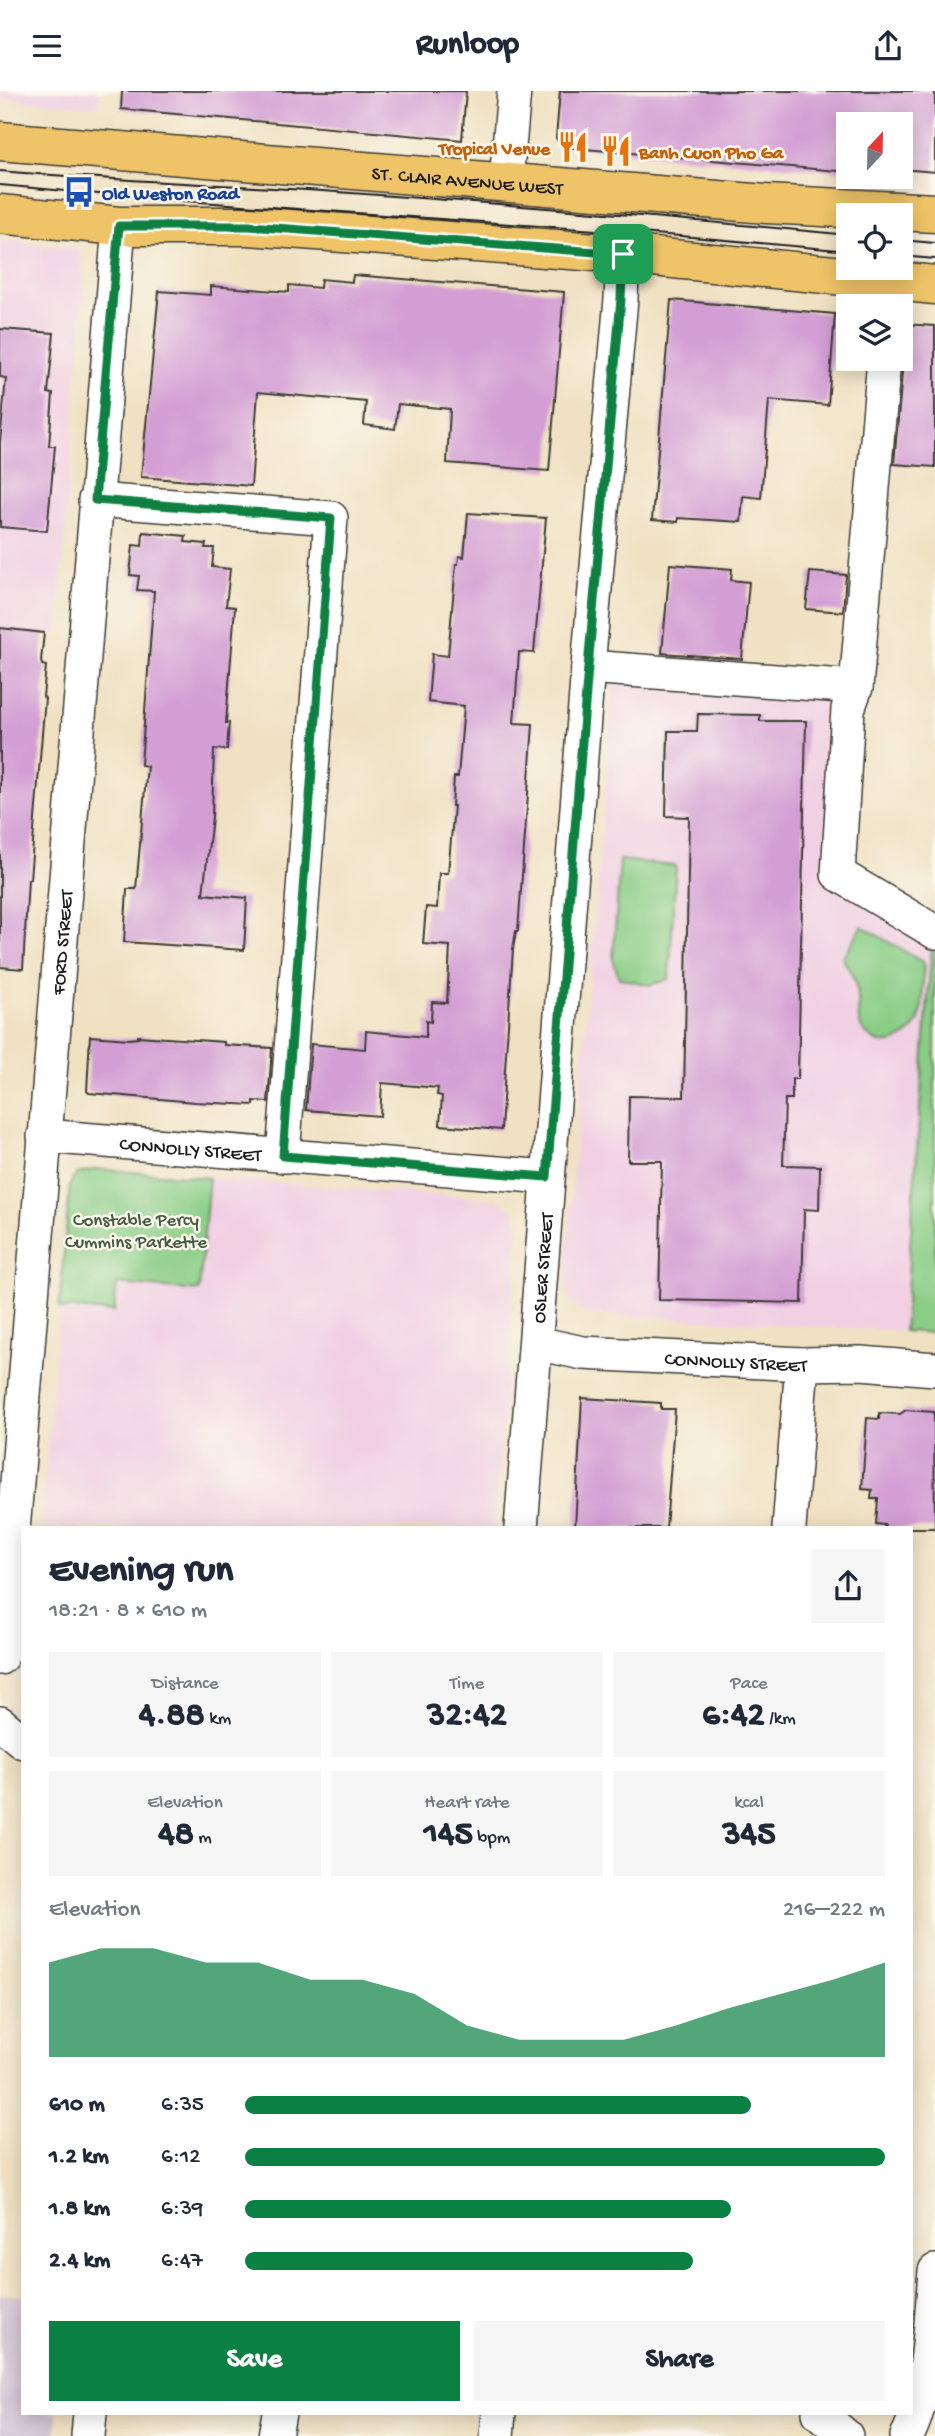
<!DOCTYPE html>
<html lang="en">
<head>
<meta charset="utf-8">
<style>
  body { margin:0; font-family:"Gochi Hand",sans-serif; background:#f6f6f7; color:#1f2937; height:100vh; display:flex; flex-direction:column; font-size:26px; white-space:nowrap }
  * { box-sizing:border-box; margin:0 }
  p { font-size:23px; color:#747a83 }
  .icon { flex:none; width:38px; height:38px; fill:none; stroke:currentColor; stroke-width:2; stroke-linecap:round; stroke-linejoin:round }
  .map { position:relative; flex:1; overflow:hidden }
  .side { position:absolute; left:21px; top:1435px; width:892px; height:889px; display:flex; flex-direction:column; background:#fff; border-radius:0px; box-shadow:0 4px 18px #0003 }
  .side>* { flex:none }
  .needle { width:46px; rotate:22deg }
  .tools { position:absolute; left:836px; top:21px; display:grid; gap:14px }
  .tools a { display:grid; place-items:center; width:77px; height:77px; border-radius:0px; background:#fff; box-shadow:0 4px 18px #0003; font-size:35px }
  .pin { position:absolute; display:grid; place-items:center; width:60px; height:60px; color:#fff; margin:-30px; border-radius:14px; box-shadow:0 4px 10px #0006 }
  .round { display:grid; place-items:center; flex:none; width:74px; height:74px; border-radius:0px; background:#f6f6f7 }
  .head { display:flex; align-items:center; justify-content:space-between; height:119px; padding:0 28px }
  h1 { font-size:38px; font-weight:800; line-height:52px }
  .stats { display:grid; grid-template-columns:repeat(3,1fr); gap:10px; height:119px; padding:7px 28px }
  .stats div { display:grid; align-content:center; border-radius:0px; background:#f6f6f7; text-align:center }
  .stats b { font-size:35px; font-weight:800 }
  .stats small { font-size:19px; font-weight:400 }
  .stats p { font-size:19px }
  .chart { height:196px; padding:14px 28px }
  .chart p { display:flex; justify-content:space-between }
  .chart svg { width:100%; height:126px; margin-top:7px; fill:#0b8043; opacity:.7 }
  .cta { display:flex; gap:14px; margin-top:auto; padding:14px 28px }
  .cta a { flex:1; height:80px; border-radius:0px; background:#0b8043; color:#fff; font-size:28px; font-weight:800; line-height:80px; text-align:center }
  .cta a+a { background:#f6f6f7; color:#1f2937 }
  ul { padding:0 28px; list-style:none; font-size:23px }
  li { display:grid; grid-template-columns:112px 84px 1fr; align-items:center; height:52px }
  li i { height:18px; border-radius:9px; background:#0b8043 }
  header { display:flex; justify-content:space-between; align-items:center; height:91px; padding:0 28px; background:#fff; font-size:32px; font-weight:800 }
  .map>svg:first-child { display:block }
</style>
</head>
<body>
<header><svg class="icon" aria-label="menu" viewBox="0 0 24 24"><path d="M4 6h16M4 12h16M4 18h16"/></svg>Runloop<svg class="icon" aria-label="share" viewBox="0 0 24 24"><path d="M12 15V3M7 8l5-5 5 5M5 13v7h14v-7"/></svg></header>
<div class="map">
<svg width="935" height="2345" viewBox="0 0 935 2345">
  <rect width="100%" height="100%" fill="#fbf7ec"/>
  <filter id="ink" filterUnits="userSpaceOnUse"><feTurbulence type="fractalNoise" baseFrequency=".0143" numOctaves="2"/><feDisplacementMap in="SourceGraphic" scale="14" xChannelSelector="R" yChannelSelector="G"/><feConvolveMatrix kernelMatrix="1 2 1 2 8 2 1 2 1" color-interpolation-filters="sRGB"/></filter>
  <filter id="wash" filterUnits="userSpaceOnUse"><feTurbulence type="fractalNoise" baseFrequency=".00686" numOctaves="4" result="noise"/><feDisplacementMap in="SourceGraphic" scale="28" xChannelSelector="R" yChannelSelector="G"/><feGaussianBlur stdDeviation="1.57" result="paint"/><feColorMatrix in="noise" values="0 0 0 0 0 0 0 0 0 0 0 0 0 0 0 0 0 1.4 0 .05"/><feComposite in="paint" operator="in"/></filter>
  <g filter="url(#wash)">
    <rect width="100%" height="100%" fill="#f0e1c2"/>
    <path fill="#f1d0e3" d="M 0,0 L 100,0 L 98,16 L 0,7 Z
      M 0,149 L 79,158 L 84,190 L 57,544 L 0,537 Z
      M 614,590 L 836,609 L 824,791 L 932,849 L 904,1240 L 586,1223 L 570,1211 L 566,1201 L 566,1173 Z
      M 209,1087 L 493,1108 L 511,1116 L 519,1131 L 494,1437 L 41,1437 L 59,1217 L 114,1221 L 117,1193 L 199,1200 Z"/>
    <path fill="#cebed1" d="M 0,2203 L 23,2205 L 23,2322 L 57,2322 L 55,2345 L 0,2345 Z"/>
    <path fill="#8acd86" stroke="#537451" stroke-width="2" d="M 620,769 L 676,775 L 669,888 L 650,894 L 619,887 L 613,868 Z
      M 862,835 L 924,872 C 920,897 930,931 904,946 C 898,950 891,953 884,952 C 875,951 863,942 860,933 C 857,925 859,914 858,906 C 857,890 850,879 842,867 Z
      M 932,849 L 935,851 L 935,1242 L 904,1240 Z
      M 97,1078 L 209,1087 L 199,1200 L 117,1193 L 114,1221 L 59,1217 L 70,1093 L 77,1083 Z"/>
    <g id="blocks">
      <path fill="#d39ed4" d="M 122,0 L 466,0 L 462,49 L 121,18 Z
        M 560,0 L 935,0 L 935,81 L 901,78 L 901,33 L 849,33 L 849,81 L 562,56 L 556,47 Z
        M 353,184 L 564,201 L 549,380 L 447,372 L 450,318 L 398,313 L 395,338 L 364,334 L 366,311 L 258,301 L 251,395 L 141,386 L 159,200 L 211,204 L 211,195 L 289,201 L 289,194 L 320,197 L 321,188 L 352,191 Z
        M 671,209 L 835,223 L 828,314 L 769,309 L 761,407 L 743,405 L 741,431 L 678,427 L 678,431 L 652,429 Z
        M 901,233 L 935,235 L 935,376 L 894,373 L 903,270 Z
        M 0,238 L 54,242 L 48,302 L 53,303 L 49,355 L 55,355 L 47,440 L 0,436 L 0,351 L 6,287 L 0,286 Z
        M 468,422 L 546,427 L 534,562 L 519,561 L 514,632 L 533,633 L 518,840 L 516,840 L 513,858 L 501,1039 L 440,1034 L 442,1005 L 437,1004 L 438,997 L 382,992 L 380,1025 L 306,1019 L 311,953 L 365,958 L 366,940 L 426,946 L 426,930 L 431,931 L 432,911 L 447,912 L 450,855 L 423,853 L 426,816 L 437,817 L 439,782 L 448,782 L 454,715 L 452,715 L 454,686 L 458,686 L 464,615 L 428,611 L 432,563 L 448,565 L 456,473 L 458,473 L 459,465 L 464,466 Z
        M 143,441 L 186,445 L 185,451 L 206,453 L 205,457 L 214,457 L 212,476 L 230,478 L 226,515 L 235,516 L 226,632 L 229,632 L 227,659 L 214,658 L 212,726 L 203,803 L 247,807 L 244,859 L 124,851 L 127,798 L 136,798 L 147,675 L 141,674 L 154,500 L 137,499 L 139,485 L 130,484 L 133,454 L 142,455 Z
        M 670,473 L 732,478 L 731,489 L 749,491 L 742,568 L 662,562 Z
        M 810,481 L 846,484 L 843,521 L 806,518 Z
        M 0,537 L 44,542 L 41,570 L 42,574 L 46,575 L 43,606 L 45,607 L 30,788 L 28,788 L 23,878 L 0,876 Z
        M 698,623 L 760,624 L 760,630 L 806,630 L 798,988 L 792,988 L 792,1008 L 785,1008 L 783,1074 L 820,1075 L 819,1119 L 804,1118 L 802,1212 L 659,1209 L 662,1070 L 628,1070 L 629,1005 L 684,1006 L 689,726 L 666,725 L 668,640 L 697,640 Z
        M 90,945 L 129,948 L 138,947 L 138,945 L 224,951 L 224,954 L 272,957 L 268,1011 L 254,1010 L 254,1014 L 195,1011 L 89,1002 L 87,1000 Z
        M 582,1307 L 661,1312 L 661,1318 L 675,1318 L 666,1437 L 575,1437 Z
        M 906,1319 L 934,1321 L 935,1437 L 884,1437 L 885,1434 L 876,1433 L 878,1408 L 871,1408 L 872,1399 L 862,1398 L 867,1327 L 879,1328 L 879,1322 L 900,1323 Z"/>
    </g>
  </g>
  <g filter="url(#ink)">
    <use href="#blocks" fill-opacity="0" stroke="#3c3a35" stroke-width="2"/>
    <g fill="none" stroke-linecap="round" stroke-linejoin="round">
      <defs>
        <g id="minor">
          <path d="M 506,90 L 514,0"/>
          <path d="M 884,268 L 856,596 L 848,618 L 838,783 L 935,841"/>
          <path d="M 95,409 L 331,427 L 283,1065"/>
          <path d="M 588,576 L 856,596"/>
          <path id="s1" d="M 44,1045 L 547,1086"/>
          <path id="s2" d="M 536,1252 L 583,1262 L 802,1273 L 861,1272 L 935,1278"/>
          <path id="s3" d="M 521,1437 L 588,576 L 621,208 L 623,163"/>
          <path d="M 789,1437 L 802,1273"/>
          <path id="s4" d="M 0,1567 L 3,1563 L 119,135"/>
          <path d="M 0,1632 L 23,1651"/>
          <path d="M 819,2322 L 846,2345"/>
          <path d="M 88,2345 L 90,2322"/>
          <path d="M 275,2345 L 279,2322"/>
          <path d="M 497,2345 L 499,2322"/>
          <path d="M 907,2345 C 929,2304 931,2227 935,2180"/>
        </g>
        <g id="major">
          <path id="s5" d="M 0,50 L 766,113 L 935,122"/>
          <path d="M 0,123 L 119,135 L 249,135 L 623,163 L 935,194"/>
        </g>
      </defs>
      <use href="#minor" stroke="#3c3a35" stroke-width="36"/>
      <use href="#major" stroke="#3c3a35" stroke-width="41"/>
      <use href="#minor" stroke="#fff" stroke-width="33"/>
      <use href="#major" stroke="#efc469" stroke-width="38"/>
      <path stroke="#1c1c1c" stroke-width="2" d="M 0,80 C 107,89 215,93 322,100 C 498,112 673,127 849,144
        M 0,94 L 143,107 L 681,145 L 849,160
        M 901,149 L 935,152
        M 901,165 L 935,168"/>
    </g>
  </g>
  <g fill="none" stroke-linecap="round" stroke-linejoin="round" filter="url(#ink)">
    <defs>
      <path id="route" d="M 119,135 L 249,135 L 623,163 L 621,208 L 588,576 L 547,1086 L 283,1065 L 331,427 L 95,409 Z"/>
    </defs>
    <use href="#route" stroke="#fff" stroke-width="14"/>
    <use href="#route" stroke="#0b8043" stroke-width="9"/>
  </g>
  <defs>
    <symbol id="restaurant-bare" viewBox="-9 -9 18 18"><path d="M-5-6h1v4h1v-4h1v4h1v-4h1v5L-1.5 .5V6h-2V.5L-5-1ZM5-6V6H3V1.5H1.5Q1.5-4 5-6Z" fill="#e8710a" stroke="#fbf7ec" stroke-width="2.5" paint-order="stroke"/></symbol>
    <symbol id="bus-bare" viewBox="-9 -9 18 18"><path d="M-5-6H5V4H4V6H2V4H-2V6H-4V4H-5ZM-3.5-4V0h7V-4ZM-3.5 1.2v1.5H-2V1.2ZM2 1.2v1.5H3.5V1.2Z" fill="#1a4fb4" stroke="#fbf7ec" stroke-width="2.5" paint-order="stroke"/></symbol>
  </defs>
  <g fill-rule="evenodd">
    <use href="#restaurant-bare" x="551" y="34" width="44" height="44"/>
    <use href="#restaurant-bare" x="594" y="38" width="44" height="44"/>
    <use href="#bus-bare" x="57" y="79" width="44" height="44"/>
  </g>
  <g text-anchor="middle" stroke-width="5" stroke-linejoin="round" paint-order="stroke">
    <g font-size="19" font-weight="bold" fill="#c56008" stroke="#fbf7ec" text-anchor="end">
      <text x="550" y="63">Tropical Venue</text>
      <text x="639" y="67" text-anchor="start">Banh Cuon Pho Ga</text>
    </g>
    <g font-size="19" fill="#1c1c1c" stroke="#fbf7ec">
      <text dy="7" stroke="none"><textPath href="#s5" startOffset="469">ST. CLAIR AVENUE WEST</textPath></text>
      <text dy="7" stroke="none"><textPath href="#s4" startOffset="719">FORD STREET</textPath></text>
      <text dy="7" stroke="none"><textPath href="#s1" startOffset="147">CONNOLLY STREET</textPath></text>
      <text dy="7" stroke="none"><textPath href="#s3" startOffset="261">OSLER STREET</textPath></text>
      <text dy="7" stroke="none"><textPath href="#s2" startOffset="201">CONNOLLY STREET</textPath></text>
    </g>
    <g font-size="19" font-weight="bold" fill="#164399" stroke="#fbf7ec" text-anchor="start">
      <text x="102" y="108">Old Weston Road</text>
    </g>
    <g font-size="19" fill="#425a41" stroke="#fbf7ec">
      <text x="136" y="1134">Constable Percy<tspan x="136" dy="22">Cummins Parkette</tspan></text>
    </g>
  </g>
</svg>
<div class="tools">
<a><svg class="needle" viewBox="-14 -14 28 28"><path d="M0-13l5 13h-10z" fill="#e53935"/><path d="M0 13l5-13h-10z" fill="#747a83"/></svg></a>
<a><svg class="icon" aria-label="locate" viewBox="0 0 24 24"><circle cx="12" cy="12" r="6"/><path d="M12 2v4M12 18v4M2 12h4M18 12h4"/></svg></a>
<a><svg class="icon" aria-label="layers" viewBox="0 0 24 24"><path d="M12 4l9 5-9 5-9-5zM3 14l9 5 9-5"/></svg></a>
</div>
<div class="pin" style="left:623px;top:163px;background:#1e9e55"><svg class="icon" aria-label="arrive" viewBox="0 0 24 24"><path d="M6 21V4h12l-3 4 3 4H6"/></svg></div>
<section class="side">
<div class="head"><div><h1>Evening run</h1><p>18:21 · 8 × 610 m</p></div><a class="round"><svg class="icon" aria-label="share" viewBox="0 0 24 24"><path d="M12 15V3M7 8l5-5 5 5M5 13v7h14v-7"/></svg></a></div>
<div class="stats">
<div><p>Distance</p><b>4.88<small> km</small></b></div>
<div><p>Time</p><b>32:42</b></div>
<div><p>Pace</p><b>6:42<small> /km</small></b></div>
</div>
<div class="stats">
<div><p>Elevation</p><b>48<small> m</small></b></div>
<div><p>Heart rate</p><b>145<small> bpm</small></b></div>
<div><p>kcal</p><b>345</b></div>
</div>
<div class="chart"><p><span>Elevation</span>216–222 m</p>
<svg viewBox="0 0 160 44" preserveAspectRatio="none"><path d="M0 44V11L10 6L20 6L30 11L40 11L50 17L60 17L70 22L80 33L90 38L100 38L110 38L120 33L130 27L140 22L150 17L160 11V44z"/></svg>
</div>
<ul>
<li><b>610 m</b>6:35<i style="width:79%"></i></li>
<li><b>1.2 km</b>6:12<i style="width:100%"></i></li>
<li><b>1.8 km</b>6:39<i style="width:76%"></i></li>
<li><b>2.4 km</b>6:47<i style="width:70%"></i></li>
</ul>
<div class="cta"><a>Save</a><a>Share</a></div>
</section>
</div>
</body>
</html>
